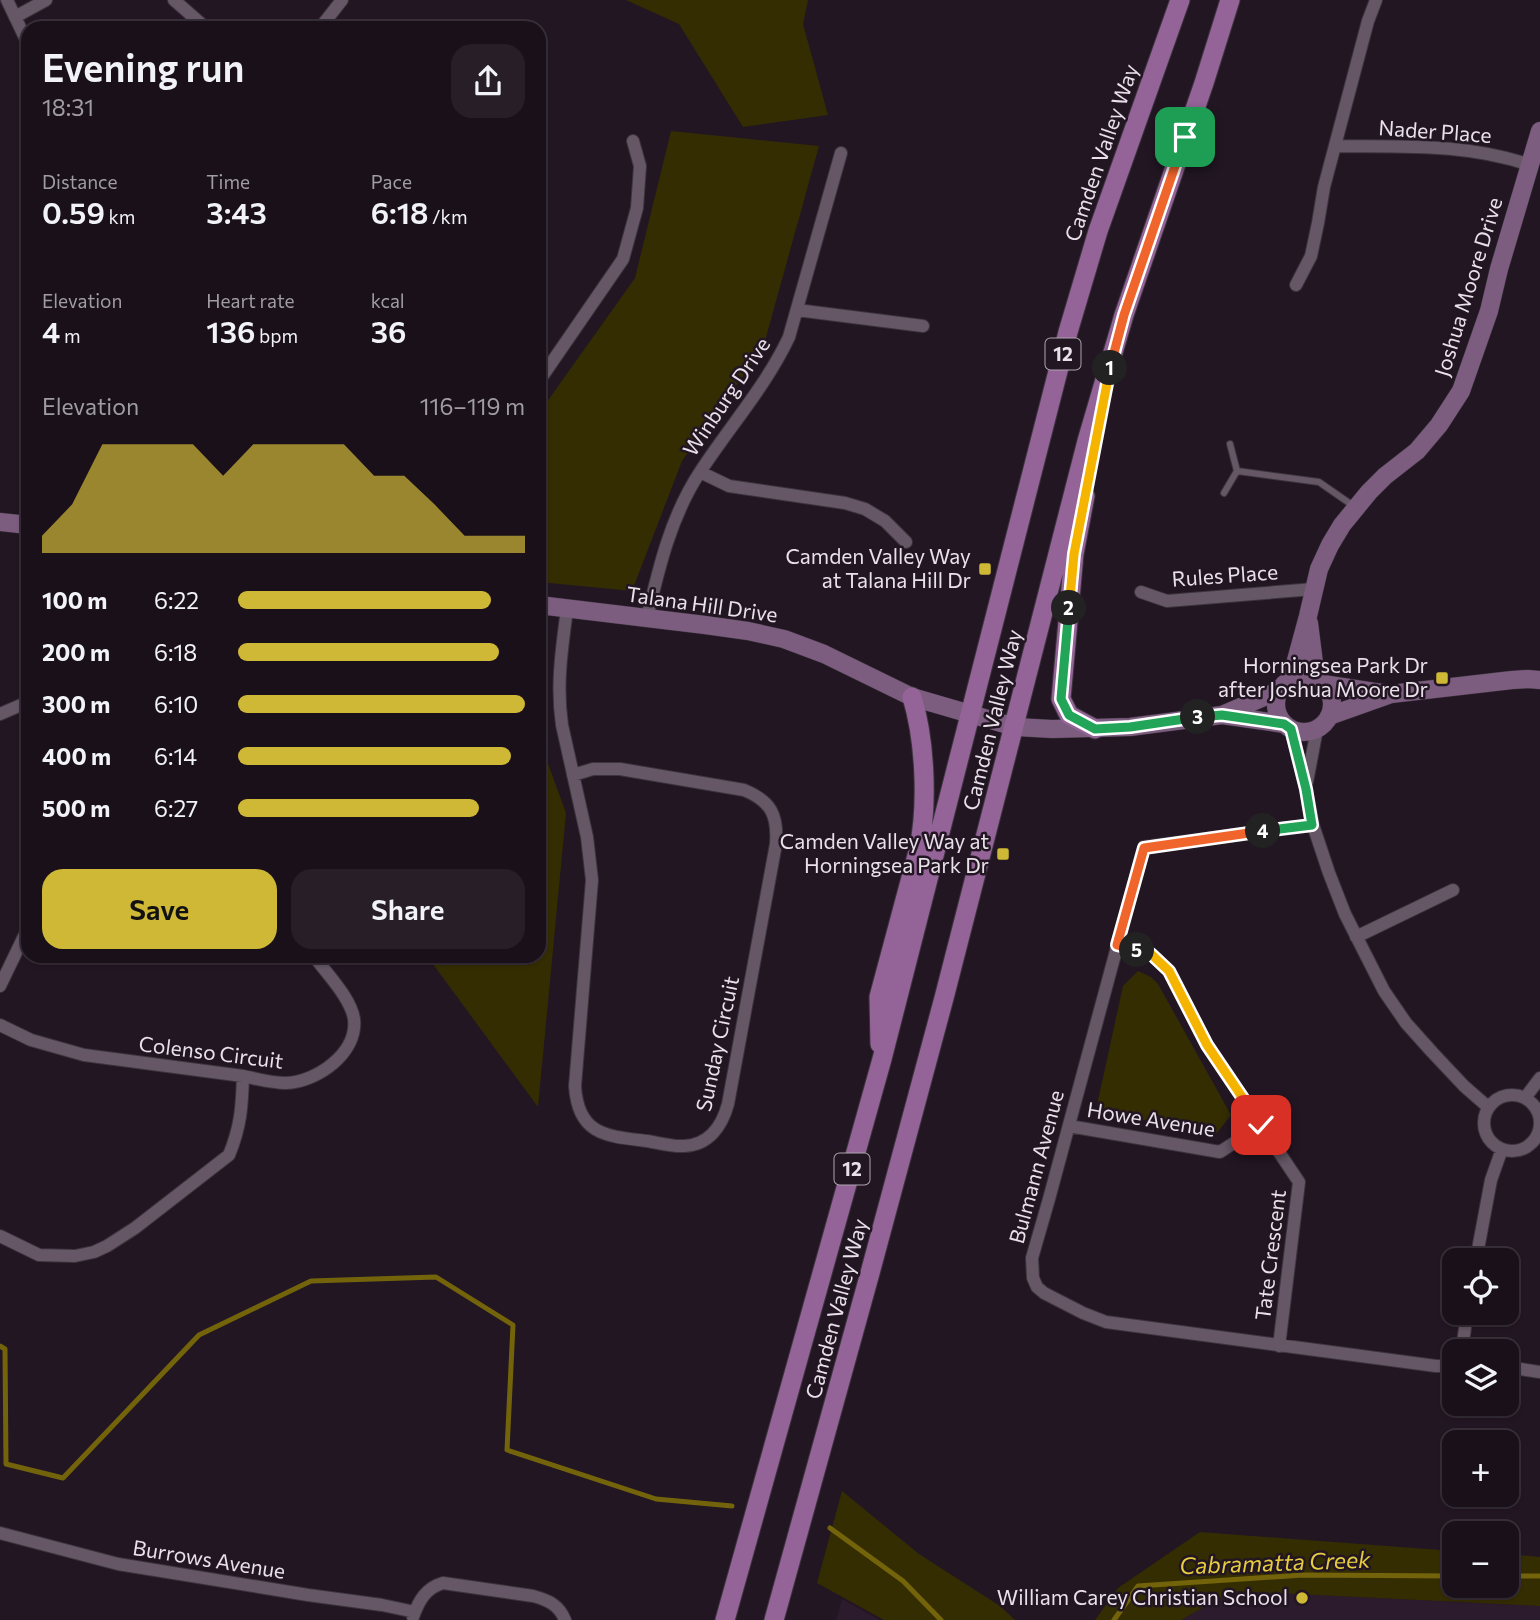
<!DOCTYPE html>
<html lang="en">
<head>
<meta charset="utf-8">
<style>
  body { margin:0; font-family:Commissioner,sans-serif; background:#271e27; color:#f1f3f6; height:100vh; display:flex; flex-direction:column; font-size:26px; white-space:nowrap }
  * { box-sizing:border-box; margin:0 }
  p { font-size:23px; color:#9f9da2 }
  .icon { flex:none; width:38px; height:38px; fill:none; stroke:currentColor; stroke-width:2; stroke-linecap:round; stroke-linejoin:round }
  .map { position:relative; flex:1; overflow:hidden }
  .panel { position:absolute; left:21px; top:21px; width:525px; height:942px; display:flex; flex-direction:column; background:#1a101a; border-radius:21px; box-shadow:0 2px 5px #0004,0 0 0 2px #383039 }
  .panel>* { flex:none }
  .controls { position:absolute; left:1442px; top:1248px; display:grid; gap:14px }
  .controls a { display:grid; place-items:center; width:77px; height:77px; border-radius:14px; background:#1a101a; box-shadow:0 2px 5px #0004,0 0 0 2px #383039; font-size:35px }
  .pin { position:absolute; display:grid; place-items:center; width:60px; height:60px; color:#fff; margin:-30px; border-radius:14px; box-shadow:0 4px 10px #0006 }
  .km { position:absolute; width:35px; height:35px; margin:-18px; border-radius:50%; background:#222; color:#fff; font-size:19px; line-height:35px; text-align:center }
  .round { display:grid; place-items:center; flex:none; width:74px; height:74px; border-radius:21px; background:#271e27 }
  .overview { display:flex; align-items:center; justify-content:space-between; height:119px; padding:0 21px }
  h1 { font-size:38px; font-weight:600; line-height:52px }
  .figures { display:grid; grid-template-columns:repeat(3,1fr); gap:10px; height:119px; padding:7px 21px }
  .figures div { display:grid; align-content:center }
  .figures b { font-size:30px; font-weight:600 }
  .figures small { font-size:19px; font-weight:400 }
  .figures p { font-size:19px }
  .chart { height:196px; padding:14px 21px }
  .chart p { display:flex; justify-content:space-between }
  .chart svg { width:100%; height:126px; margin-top:7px; fill:#d0b837; opacity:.7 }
  .primary-button { display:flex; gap:14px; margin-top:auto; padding:14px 21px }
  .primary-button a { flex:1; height:80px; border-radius:21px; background:#d0b837; color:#111; font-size:28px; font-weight:600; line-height:80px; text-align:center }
  .primary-button a+a { background:#271e27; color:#f1f3f6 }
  ul { padding:0 21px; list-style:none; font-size:23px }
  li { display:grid; grid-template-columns:112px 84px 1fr; align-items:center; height:52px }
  li i { height:18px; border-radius:9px; background:#d0b837 }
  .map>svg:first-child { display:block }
</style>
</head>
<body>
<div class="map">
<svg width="1540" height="1620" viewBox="0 0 1540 1620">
  <rect width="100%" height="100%" fill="#221623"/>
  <path fill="#2c1b2d" d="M 1232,1591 L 1540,1606 L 1540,1620 L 1181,1620 Z
    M 842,1599 L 880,1620 L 836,1620 Z"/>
  <path fill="#352d02" d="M 626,0 L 808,0 L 803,24 L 828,115 L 743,127 L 679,24 Z
    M 671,131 L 819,146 L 763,348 L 682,461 L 632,591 L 539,582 L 539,413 L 635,278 Z
    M 539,739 L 566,813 L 538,1107 L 427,956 L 539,956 Z
    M 1138,971 L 1151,977 L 1158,984 L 1231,1115 L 1217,1133 L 1109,1114 L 1097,1105 L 1123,986 Z
    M 842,1491 L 919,1554 L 1000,1606 L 1015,1620 L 884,1620 L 817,1583 Z
    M 1200,1532 L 1454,1551 L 1454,1586 L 1507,1586 L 1507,1554 L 1540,1557 L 1540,1606 L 1232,1591 L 1181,1620 L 1095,1620 L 1118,1588 Z"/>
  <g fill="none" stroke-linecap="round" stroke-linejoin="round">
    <path stroke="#73640b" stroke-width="5" d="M 0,1346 L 5,1349 L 6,1464 L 63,1478 L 199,1335 L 311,1281 L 436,1277 L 513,1325 L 507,1450 L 656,1499 L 732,1506
      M 830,1528 L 903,1581 L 941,1620
      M 1507,1576 L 1540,1576
      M 1114,1620 L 1138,1586 L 1303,1575 L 1454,1576"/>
    <defs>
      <path id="lane" d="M 1237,471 L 1319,482 L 1355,507
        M 1224,493 L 1237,471 L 1230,444"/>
      <path id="street" d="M 7,0 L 28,44
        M 174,0 L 206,28
        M 15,17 L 46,0
        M 320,28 L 342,0
        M 1335,146 C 1402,147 1466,143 1530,165
        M 1296,285 L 1311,256 L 1318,223 L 1324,187 L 1368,21 L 1376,0
        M 797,310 L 923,326
        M 539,381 L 623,259 L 637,208 L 640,166 L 633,141
        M 700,472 L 729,486 L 845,503 L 865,509 L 885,521 L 906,542
        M 1141,592 L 1167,601 L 1314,589
        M 567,609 C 562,648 556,685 562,725 L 587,837 L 592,880 L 575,1086 C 578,1135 606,1136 647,1141 C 659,1143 673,1147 684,1146 C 709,1145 722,1126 728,1104 L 776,844 C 778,815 771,801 744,790 L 620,769 L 593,769 L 573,775
        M 647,618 C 659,567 671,516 700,472 C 730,426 766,386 789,337 L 841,153
        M 0,714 L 28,702
        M 1291,729 L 1306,789 L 1313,825 L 1329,873 L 1345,914 L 1384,991 L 1406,1023 L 1432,1052 L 1464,1086 L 1488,1107
        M 1307,782 L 1317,729
        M 1313,825 L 1144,847 L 1049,1199 L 1032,1258 L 1033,1278 L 1037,1287 L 1044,1293 L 1083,1313 L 1106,1322 L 1436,1366 L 1454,1366
        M 1356,937 L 1453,890
        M 1117,945 L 1151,954 L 1169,971 L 1207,1045 L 1299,1182 L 1279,1346
        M 0,986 L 28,928
        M 0,1025 L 31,1040 L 84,1055 L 243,1076 C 258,1079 271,1083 286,1083 C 317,1082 358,1053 354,1019 C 351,998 326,973 314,956
        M1484 1123a28 28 0 1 1 56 0a28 28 0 1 1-56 0Z
        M 1525,1098 L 1540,1078
        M 1069,1126 L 1220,1152 L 1261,1125
        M 0,1236 L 39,1255 L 75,1256 L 94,1252 L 107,1246 L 135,1228 L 229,1155 C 241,1126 242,1106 243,1076
        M 1476,1260 L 1491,1180 L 1502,1149
        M 1462,1351 L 1467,1312
        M 1507,1367 L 1540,1372
        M 0,1533 L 118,1564 L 308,1595 L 382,1605 L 415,1612
        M 413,1617 C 419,1600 426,1588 443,1583 L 533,1596 C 548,1600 559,1605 565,1620"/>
      <path id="secondary" d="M 0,522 L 28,525
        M 539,605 L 705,625 L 748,631 L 784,639 L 824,654 L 912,697 L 1015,727 L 1052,729 L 1130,727 L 1222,715 L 1284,724
        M 1309,623 L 1316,679
        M1276 704a28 28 0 1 1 56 0a28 28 0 1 1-56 0Z
        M 1291,679 L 1308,616 L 1319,569 L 1330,545 L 1342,525 L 1369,492 L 1385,476 L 1417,451 L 1439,425 L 1461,391 L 1489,311 L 1499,269 L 1540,131
        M 1323,684 L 1388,694
        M 1222,715 L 1278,691
        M 1329,716 L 1391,694 L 1512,680 L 1528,679 L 1540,680"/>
      <path id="primary" d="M 1085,496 L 1074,554 L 1061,699 L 1069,715 L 1095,729
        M 880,1044 L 879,997 L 919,848 C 928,803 925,740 912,697
        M 725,1620 L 882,1059 L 1068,332 L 1098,231 L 1180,0
        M 774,1620 L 870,1273 L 944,998 L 1087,441 L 1124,315 L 1204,83 L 1230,0"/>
    </defs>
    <use href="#lane" stroke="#3c343d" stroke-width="8"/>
    <use href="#street" stroke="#3c343d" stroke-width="14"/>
    <use href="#secondary" stroke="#3c343d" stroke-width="19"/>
    <use href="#primary" stroke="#3c343d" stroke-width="21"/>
    <use href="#lane" stroke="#655766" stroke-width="6"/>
    <use href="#street" stroke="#655766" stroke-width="12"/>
    <use href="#secondary" stroke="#7c5d7f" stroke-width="18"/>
    <use href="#primary" stroke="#946398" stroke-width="19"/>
  </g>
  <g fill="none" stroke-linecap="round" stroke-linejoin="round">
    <defs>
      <path id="split-1" d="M 1110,368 L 1124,315 L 1185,137"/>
      <path id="split-2" d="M 1069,608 L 1074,554 L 1110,368"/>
      <path id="split-3" d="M 1069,608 L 1061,699 L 1069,715 L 1095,729 L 1130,727 L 1198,717"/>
      <path id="split-4" d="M 1198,717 L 1222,715 L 1284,724 L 1291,729 L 1306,789 L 1312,825 L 1263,831"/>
      <path id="split-5" d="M 1137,950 L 1117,945 L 1144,848 L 1263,831"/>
      <path id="split-6" d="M 1137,950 L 1151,954 L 1169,971 L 1207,1045 L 1261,1125"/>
    </defs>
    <use href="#split-1" stroke="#fff" stroke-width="14"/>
    <use href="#split-2" stroke="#fff" stroke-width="14"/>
    <use href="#split-3" stroke="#fff" stroke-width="14"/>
    <use href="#split-4" stroke="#fff" stroke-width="14"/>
    <use href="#split-5" stroke="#fff" stroke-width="14"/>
    <use href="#split-6" stroke="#fff" stroke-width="14"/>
    <use href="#split-1" stroke="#f0652b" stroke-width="9"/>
    <use href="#split-2" stroke="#f5b400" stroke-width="9"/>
    <use href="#split-3" stroke="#22a559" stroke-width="9"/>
    <use href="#split-4" stroke="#22a559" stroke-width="9"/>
    <use href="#split-5" stroke="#f0652b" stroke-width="9"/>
    <use href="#split-6" stroke="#f5b400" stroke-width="9"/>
  </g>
  <g fill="#d0b837" stroke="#221623" stroke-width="2.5">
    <rect x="978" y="562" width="14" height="14" rx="3.5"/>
    <rect x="1435" y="671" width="14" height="14" rx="3.5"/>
    <rect x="996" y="847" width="14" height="14" rx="3.5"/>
    <circle cx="1302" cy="1598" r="7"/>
  </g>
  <g text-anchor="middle" stroke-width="5" stroke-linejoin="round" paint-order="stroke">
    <g fill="#221623" stroke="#ada3ae" stroke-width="2">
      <rect x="1045.5" y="338.5" width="35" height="31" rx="5"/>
      <rect x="834.5" y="1153.5" width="35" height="31" rx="5"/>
    </g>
    <g font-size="19" font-weight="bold" fill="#e9e0ea">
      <text x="1063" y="361">12</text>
      <text x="852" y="1176">12</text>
    </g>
    <g font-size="21" fill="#e9e0ea" stroke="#221623">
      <text transform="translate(1435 132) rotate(4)" y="7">Nader Place</text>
      <text transform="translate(1102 153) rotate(-71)" y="7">Camden Valley Way</text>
      <text transform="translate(1469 287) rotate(-73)" y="7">Joshua Moore Drive</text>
      <text transform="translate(727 397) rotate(-56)" y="7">Winburg Drive</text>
      <text transform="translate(1225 576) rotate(-4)" y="7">Rules Place</text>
      <text transform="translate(702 605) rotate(8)" y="7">Talana Hill Drive</text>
      <text transform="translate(993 720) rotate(-76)" y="7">Camden Valley Way</text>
      <text transform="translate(718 1044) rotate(-78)" y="7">Sunday Circuit</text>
      <text transform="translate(211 1053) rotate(7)" y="7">Colenso Circuit</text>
      <text transform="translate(1151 1120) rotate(9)" y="7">Howe Avenue</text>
      <text transform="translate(1037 1167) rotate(-75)" y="7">Bulmann Avenue</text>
      <text transform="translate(1271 1255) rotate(-83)" y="7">Tate Crescent</text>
      <text transform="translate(837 1309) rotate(-75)" y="7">Camden Valley Way</text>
      <text transform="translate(209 1560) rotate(9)" y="7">Burrows Avenue</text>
    </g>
    <g font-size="21" fill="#e9e0ea" stroke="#221623" text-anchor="end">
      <text x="971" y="564">Camden Valley Way<tspan x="971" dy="24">at Talana Hill Dr</tspan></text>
      <text x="1428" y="673">Horningsea Park Dr<tspan x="1428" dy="24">after Joshua Moore Dr</tspan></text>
      <text x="989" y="849">Camden Valley Way at<tspan x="989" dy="24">Horningsea Park Dr</tspan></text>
      <text x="1288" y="1605">William Carey Christian School</text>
    </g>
    <g font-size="23" font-style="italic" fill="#e6cc3e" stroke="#221623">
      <text transform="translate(1275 1563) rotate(-2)" y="8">Cabramatta Creek</text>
    </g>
  </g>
</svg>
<div class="controls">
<a><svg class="icon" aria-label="locate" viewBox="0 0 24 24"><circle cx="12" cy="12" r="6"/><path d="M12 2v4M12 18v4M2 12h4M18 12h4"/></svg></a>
<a><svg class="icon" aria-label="layers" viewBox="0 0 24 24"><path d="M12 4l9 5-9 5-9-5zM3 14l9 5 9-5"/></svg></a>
<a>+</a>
<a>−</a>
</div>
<div class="pin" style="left:1185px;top:137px;background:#1e9e55"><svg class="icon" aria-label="arrive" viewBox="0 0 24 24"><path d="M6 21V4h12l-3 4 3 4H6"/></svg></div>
<div class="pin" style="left:1261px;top:1125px;background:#d93025"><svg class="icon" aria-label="check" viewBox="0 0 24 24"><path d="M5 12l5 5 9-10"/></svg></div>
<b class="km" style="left:1110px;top:368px">1</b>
<b class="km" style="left:1069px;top:608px">2</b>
<b class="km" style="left:1198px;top:717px">3</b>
<b class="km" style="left:1263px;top:831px">4</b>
<b class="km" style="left:1137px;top:950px">5</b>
<section class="panel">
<div class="overview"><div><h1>Evening run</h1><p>18:31</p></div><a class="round"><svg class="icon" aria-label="share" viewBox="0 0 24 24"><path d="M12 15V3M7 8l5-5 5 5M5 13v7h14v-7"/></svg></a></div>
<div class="figures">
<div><p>Distance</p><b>0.59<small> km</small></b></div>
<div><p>Time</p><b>3:43</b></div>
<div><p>Pace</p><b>6:18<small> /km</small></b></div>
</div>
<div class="figures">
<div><p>Elevation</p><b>4<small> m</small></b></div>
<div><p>Heart rate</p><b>136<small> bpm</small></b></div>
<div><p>kcal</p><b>36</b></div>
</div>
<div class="chart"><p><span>Elevation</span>116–119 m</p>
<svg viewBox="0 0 160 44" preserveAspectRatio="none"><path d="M0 44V38L10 27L20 6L30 6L40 6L50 6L60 17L70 6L80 6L90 6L100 6L110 17L120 17L130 27L140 38L150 38L160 38V44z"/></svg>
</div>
<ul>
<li><b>100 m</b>6:22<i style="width:88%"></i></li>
<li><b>200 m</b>6:18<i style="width:91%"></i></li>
<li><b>300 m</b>6:10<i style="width:100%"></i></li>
<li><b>400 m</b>6:14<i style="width:95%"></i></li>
<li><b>500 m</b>6:27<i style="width:84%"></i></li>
</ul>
<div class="primary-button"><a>Save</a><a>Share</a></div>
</section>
</div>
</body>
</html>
